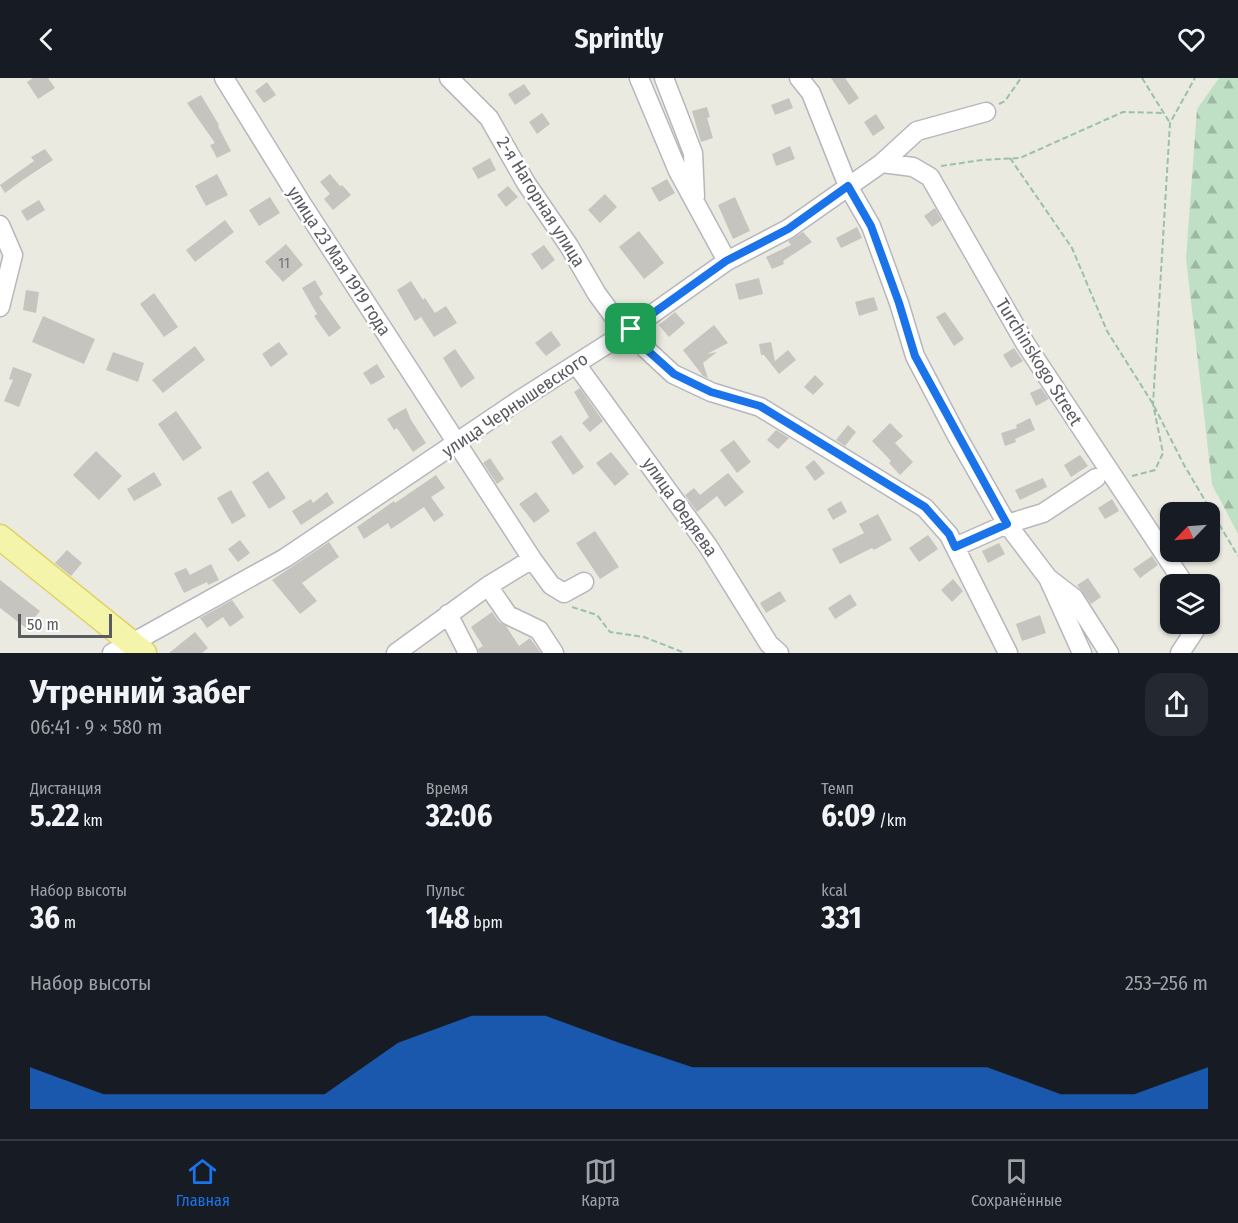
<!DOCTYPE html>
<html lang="ru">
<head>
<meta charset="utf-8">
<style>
  body { margin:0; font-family:"Fira Sans Condensed",sans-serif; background:#242831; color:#f1f3f6; height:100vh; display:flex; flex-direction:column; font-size:22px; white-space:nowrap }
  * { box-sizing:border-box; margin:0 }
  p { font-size:20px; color:#9ea1a6 }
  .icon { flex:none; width:33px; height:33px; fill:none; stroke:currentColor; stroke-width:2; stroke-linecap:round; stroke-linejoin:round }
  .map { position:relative; height:575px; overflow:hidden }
  .side { display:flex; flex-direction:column; background:#171b24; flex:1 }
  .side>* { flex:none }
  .needle { width:39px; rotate:245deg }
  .buttons { position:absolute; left:1160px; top:424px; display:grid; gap:12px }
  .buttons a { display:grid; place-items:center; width:60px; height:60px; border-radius:12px; background:#171b24; box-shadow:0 2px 4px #0004; font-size:30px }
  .scale { position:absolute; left:18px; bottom:15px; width:94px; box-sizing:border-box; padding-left:6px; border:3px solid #595b60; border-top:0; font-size:16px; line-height:21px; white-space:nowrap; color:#595b60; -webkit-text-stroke:4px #fff; paint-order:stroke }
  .pin { position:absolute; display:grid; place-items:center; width:51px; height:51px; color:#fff; margin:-26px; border-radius:12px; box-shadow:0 3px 9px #0006 }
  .round { display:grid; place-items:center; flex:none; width:63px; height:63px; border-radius:18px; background:#242831 }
  .headline { display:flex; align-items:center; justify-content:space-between; height:102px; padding:0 30px }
  h1 { font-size:33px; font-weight:700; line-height:45px }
  .metrics { display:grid; grid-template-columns:repeat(3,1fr); gap:9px; height:102px; padding:6px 30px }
  .metrics div { display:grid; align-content:center }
  .metrics b { font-size:30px; font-weight:700 }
  .metrics small { font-size:16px; font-weight:400 }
  .metrics p { font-size:16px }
  .chart { height:168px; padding:12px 30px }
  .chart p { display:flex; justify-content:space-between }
  .chart svg { width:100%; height:108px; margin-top:6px; fill:#1a73e8; opacity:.7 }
  header { display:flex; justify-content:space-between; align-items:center; height:78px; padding:0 30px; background:#171b24; font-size:27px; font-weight:700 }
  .tabs { display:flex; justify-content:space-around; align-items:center; height:84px; border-top:2px solid #363941; background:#171b24; font-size:16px; color:#9ea1a6 }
  .tabs a { display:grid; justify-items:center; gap:3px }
  .tabs .active { color:#1a73e8 }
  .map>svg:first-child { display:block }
</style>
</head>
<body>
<header><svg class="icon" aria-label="back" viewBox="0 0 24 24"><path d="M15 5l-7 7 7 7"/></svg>Sprintly<svg class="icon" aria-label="heart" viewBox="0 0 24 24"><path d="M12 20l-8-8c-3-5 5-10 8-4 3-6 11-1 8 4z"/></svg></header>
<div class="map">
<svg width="1238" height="575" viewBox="0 0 1238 575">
  <defs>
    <pattern id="forest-firs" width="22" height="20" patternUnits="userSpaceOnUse" patternTransform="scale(1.5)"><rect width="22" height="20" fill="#bfe0c5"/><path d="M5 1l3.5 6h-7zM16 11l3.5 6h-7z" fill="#9eb9a3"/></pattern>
  </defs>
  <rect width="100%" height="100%" fill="#eaeae1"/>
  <path fill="url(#forest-firs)" d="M 1219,0 L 1238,0 L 1238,456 L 1212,406 L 1186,180 L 1197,31 Z"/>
  <path fill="#c6c4be" d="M 33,0 L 48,0 L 55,10 L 38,21 L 27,4 Z
    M 831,0 L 845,0 L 859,20 L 849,27 Z
    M 267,4 L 276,17 L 264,25 L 255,13 Z
    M 524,6 L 531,16 L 515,27 L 508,16 Z
    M 201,17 L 219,47 L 218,48 L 231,73 L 217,80 L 210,67 L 215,65 L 187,25 Z
    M 789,20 L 793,30 L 775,37 L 771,27 Z
    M 707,29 L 710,39 L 707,40 L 713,60 L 701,64 L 692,33 Z
    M 542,35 L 550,46 L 537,56 L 529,44 Z
    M 876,36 L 885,50 L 873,58 L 864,44 Z
    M 790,68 L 795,81 L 776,88 L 772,76 Z
    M 45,71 L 53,82 L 24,101 L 5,115 L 0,107 L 34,83 L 31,79 Z
    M 490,80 L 496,92 L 478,101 L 472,90 Z
    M 217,96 L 228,117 L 206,128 L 195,108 Z
    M 330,96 L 340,108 L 342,107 L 351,117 L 333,132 L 324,121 L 330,116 L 320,104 Z
    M 667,101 L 675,115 L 659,124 L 651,110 Z
    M 508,108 L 518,119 L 506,129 L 497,117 Z
    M 605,116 L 617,129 L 600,145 L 588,132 Z
    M 270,119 L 280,135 L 259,148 L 249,132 Z
    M 735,119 L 750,153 L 733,161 L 718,127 Z
    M 39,122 L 45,132 L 27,143 L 21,133 Z
    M 935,130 L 942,142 L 932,149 L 924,138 Z
    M 225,142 L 234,154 L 195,184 L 186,172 Z
    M 857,149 L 862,160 L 841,170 L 836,160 Z
    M 639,153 L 664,185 L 644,201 L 619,169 Z
    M 803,154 L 812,164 L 783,183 L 784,186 L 772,191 L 766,179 L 791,167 L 788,163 Z
    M 286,166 L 303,187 L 283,204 L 265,184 Z
    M 544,167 L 555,182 L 542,192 L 531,176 Z
    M 759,200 L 763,216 L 739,222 L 735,206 Z
    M 315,202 L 323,216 L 319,219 L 341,250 L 329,259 L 314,238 L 317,236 L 302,210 Z
    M 411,203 L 423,222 L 425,220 L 435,235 L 446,228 L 457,245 L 434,259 L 421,239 L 415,243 L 397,212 Z
    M 26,212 L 39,214 L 36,235 L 23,232 Z
    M 154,215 L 178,249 L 164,259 L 140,226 Z
    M 874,219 L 878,232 L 859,238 L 855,224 Z
    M 675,234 L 685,245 L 669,259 L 659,247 Z
    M 945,234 L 964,261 L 954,268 L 936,239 Z
    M 43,238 L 95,261 L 84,286 L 32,264 Z
    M 714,247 L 728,265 L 707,276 L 717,274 L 703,285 L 708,300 L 703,298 L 683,272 Z
    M 551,253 L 561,267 L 546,278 L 535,265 Z
    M 279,264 L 288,276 L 271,289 L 262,276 Z
    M 771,264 L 775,283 L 788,272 L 796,282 L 779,296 L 764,277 L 761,277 L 759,266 Z
    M 195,268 L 205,282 L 163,315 L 152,302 Z
    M 1014,270 L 1023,283 L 1011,290 L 1003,277 Z
    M 455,271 L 475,300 L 461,310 L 443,280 Z
    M 113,274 L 144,285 L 138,304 L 106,292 Z
    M 377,286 L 385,299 L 371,307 L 363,295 Z
    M 13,289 L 32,296 L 19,329 L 4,323 L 13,302 L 9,301 Z
    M 815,297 L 824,306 L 813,317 L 804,309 Z
    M 580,310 L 603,343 L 590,354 L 582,345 L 589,339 L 574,314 Z
    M 1041,310 L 1049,321 L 1036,328 L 1030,315 Z
    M 406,330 L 411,342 L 426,365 L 413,374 L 397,350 L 394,352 L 387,341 Z
    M 176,333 L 202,370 L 183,383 L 158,346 Z
    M 1030,340 L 1035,352 L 1015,361 L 1016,364 L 1005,368 L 1001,355 L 1017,350 L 1016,347 Z
    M 890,345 L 903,358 L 895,365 L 913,384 L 900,397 L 889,385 L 891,383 L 872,363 Z
    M 848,347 L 856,354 L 845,368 L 836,362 Z
    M 776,352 L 789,360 L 778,371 L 767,362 Z
    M 561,357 L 584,389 L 573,397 L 551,364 Z
    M 734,362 L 751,384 L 737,395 L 720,372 Z
    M 96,373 L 122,398 L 99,422 L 73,397 Z
    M 611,374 L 629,396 L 615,408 L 596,385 Z
    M 1080,377 L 1088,388 L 1071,399 L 1064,387 Z
    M 490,380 L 504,401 L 497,406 L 483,385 Z
    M 814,382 L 825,395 L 815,403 L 805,389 Z
    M 268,393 L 286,420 L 269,431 L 252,404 Z
    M 154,394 L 162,407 L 134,423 L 127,411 Z
    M 728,395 L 744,414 L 725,429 L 717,418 L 697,434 L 685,417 L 694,410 L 700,417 Z
    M 436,397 L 445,410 L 431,419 L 444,437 L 434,444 L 424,429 L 391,451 L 388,445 L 364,461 L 357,449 L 394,423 L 395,425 Z
    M 1043,400 L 1047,409 L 1020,422 L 1015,412 Z
    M 231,412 L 246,438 L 232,446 L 217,420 Z
    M 327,414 L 334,425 L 301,447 L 292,433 L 311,421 L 313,425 Z
    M 536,414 L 550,433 L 534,445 L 519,426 Z
    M 1112,421 L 1119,433 L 1105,441 L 1098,430 Z
    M 841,423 L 847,434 L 833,442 L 827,431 Z
    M 878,436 L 892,462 L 874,472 L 872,470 L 840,486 L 832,471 L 864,455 L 859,446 Z
    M 595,453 L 619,489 L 600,501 L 576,465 Z
    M 928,457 L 938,471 L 919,484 L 909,470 Z
    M 240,462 L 250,475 L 238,484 L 228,471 Z
    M 329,464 L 339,479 L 302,505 L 317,523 L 300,536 L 272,502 Z
    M 999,465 L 1005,476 L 988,485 L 982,473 Z
    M 67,472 L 82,485 L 71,498 L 55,485 Z
    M 1152,478 L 1158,487 L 1140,500 L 1133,491 Z
    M 211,486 L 219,502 L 208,507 L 207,504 L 184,515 L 174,495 L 186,490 L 190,497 Z
    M 1088,500 L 1101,519 L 1091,526 L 1077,507 Z
    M 953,501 L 963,513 L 952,524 L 941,512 Z
    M 0,502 L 40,533 L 26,550 L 0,530 Z
    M 780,513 L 786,523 L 766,535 L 760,525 Z
    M 850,516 L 857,527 L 835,541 L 828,530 Z
    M 232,522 L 244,539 L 230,549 L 223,539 L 207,550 L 200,540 Z
    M 492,534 L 499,544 L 506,548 L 519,568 L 530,560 L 541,575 L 479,575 L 478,571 L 483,568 L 471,549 Z
    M 1040,537 L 1046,555 L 1022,563 L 1016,546 Z
    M 195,554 L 208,570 L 202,575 L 169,575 Z"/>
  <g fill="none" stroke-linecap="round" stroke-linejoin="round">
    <defs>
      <path id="minor" d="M 224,0 L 302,126 L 532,481 L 551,507 L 564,515 L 584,504
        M 449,0 L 489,40 L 526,105 L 569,168 L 597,216 L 625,254
        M 639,0 L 678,93 L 727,183
        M 664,0 L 693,75 L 695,119
        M 799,0 L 811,15 L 848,108 L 871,148 L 899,225 L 915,278 L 957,358 L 1007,446 L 1048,500 L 1074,520 L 1109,575
        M 882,85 L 913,89 L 930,99 L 1025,265 L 1185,507
        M 0,147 L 13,177 L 0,229
        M 631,251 L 646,271 L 673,296 L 711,314 L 760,329 L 925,430 L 949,457 L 1008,575
        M 576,286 L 708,468 L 769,566 L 779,575
        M 955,469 L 1007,446 L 1043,435 L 1096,400
        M 1049,502 L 1082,575
        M 488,508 L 508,537 L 539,552 L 554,575
        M 448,536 L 468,575
        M 132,565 L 285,480 L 521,321 L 631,251 L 727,183 L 788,151 L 882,85 L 917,53 L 986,34
        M 112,575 L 125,569
        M 396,575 L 488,508 L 532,481
        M 1180,575 L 1199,546"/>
      <path id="major" d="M 0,459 L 144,575"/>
    </defs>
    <use href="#minor" stroke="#b6b7bc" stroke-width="21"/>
    <use href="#major" stroke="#e0d364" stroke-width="27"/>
    <path stroke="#9ac0ab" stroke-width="2" stroke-dasharray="6 3" stroke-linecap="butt" d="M 1142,0 L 1170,45
      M 999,26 L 1005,23 L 1021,0
      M 1010,80 L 1072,170 L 1107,253 L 1153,326 L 1184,387 L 1238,478
      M 941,88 L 982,82 L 1020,80 L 1123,34 L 1164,35
      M 1132,398 L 1155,392 L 1163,375 L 1153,326 L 1170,45 L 1195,0
      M 572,529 L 597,537 L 610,554 L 644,559 L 685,575"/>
    <use href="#minor" stroke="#fff" stroke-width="18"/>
    <use href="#major" stroke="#f4f5ab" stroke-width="24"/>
  </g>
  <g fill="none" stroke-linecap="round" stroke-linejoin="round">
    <defs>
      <path id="route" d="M 848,108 L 871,148 L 899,225 L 915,278 L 1007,446 L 955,469 L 949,456 L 925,429 L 760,328 L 711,314 L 674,296 L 646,271 L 631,251 L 726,183 L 788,151 Z"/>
    </defs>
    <use href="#route" stroke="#fff" stroke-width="12"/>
    <use href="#route" stroke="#1a73e8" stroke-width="8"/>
  </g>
  <g text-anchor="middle" stroke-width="5" stroke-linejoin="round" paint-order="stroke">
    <g font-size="15" fill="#747578">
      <text x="284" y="190">11</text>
    </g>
    <g font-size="18" fill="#595b60" stroke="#fff">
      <text transform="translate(541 124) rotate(58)" y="6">2-я Нагорная улица</text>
      <text transform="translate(339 183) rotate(57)" y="6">улица 23 Мая 1919 года</text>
      <text transform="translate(1039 284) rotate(58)" y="6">Turchinskogo Street</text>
      <text transform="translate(515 327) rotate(-34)" y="6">улица Чернышевского</text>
      <text transform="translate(680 429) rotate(55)" y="6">улица Федяева</text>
    </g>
  </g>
</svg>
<div class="buttons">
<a><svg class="needle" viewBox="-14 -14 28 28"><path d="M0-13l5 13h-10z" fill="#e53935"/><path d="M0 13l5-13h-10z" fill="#9ea1a6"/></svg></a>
<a><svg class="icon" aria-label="layers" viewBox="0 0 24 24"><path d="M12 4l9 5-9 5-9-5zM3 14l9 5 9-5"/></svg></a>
</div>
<div class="scale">50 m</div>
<div class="pin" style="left:631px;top:251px;background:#1e9e55"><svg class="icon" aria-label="arrive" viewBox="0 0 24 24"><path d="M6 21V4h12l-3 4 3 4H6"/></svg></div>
</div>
<section class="side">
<div class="headline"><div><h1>Утренний забег</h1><p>06:41 · 9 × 580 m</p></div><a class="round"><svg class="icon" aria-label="share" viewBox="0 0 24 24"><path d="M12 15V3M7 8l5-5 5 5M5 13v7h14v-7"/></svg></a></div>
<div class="metrics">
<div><p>Дистанция</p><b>5.22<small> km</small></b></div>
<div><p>Время</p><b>32:06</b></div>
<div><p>Темп</p><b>6:09<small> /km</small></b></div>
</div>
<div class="metrics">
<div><p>Набор высоты</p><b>36<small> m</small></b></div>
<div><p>Пульс</p><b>148<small> bpm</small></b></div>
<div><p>kcal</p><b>331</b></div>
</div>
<div class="chart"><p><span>Набор высоты</span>253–256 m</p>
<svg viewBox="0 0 160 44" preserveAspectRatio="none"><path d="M0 44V27L10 38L20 38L30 38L40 38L50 17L60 6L70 6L80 17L90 27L100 27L110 27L120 27L130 27L140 38L150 38L160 27V44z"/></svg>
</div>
</section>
<nav class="tabs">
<a class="active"><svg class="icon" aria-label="home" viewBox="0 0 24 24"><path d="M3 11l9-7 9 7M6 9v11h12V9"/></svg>Главная</a>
<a><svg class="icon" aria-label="map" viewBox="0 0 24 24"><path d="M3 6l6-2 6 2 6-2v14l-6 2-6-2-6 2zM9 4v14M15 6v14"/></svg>Карта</a>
<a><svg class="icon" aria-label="saved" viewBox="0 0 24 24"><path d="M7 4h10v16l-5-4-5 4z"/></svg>Сохранённые</a>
</nav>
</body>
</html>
